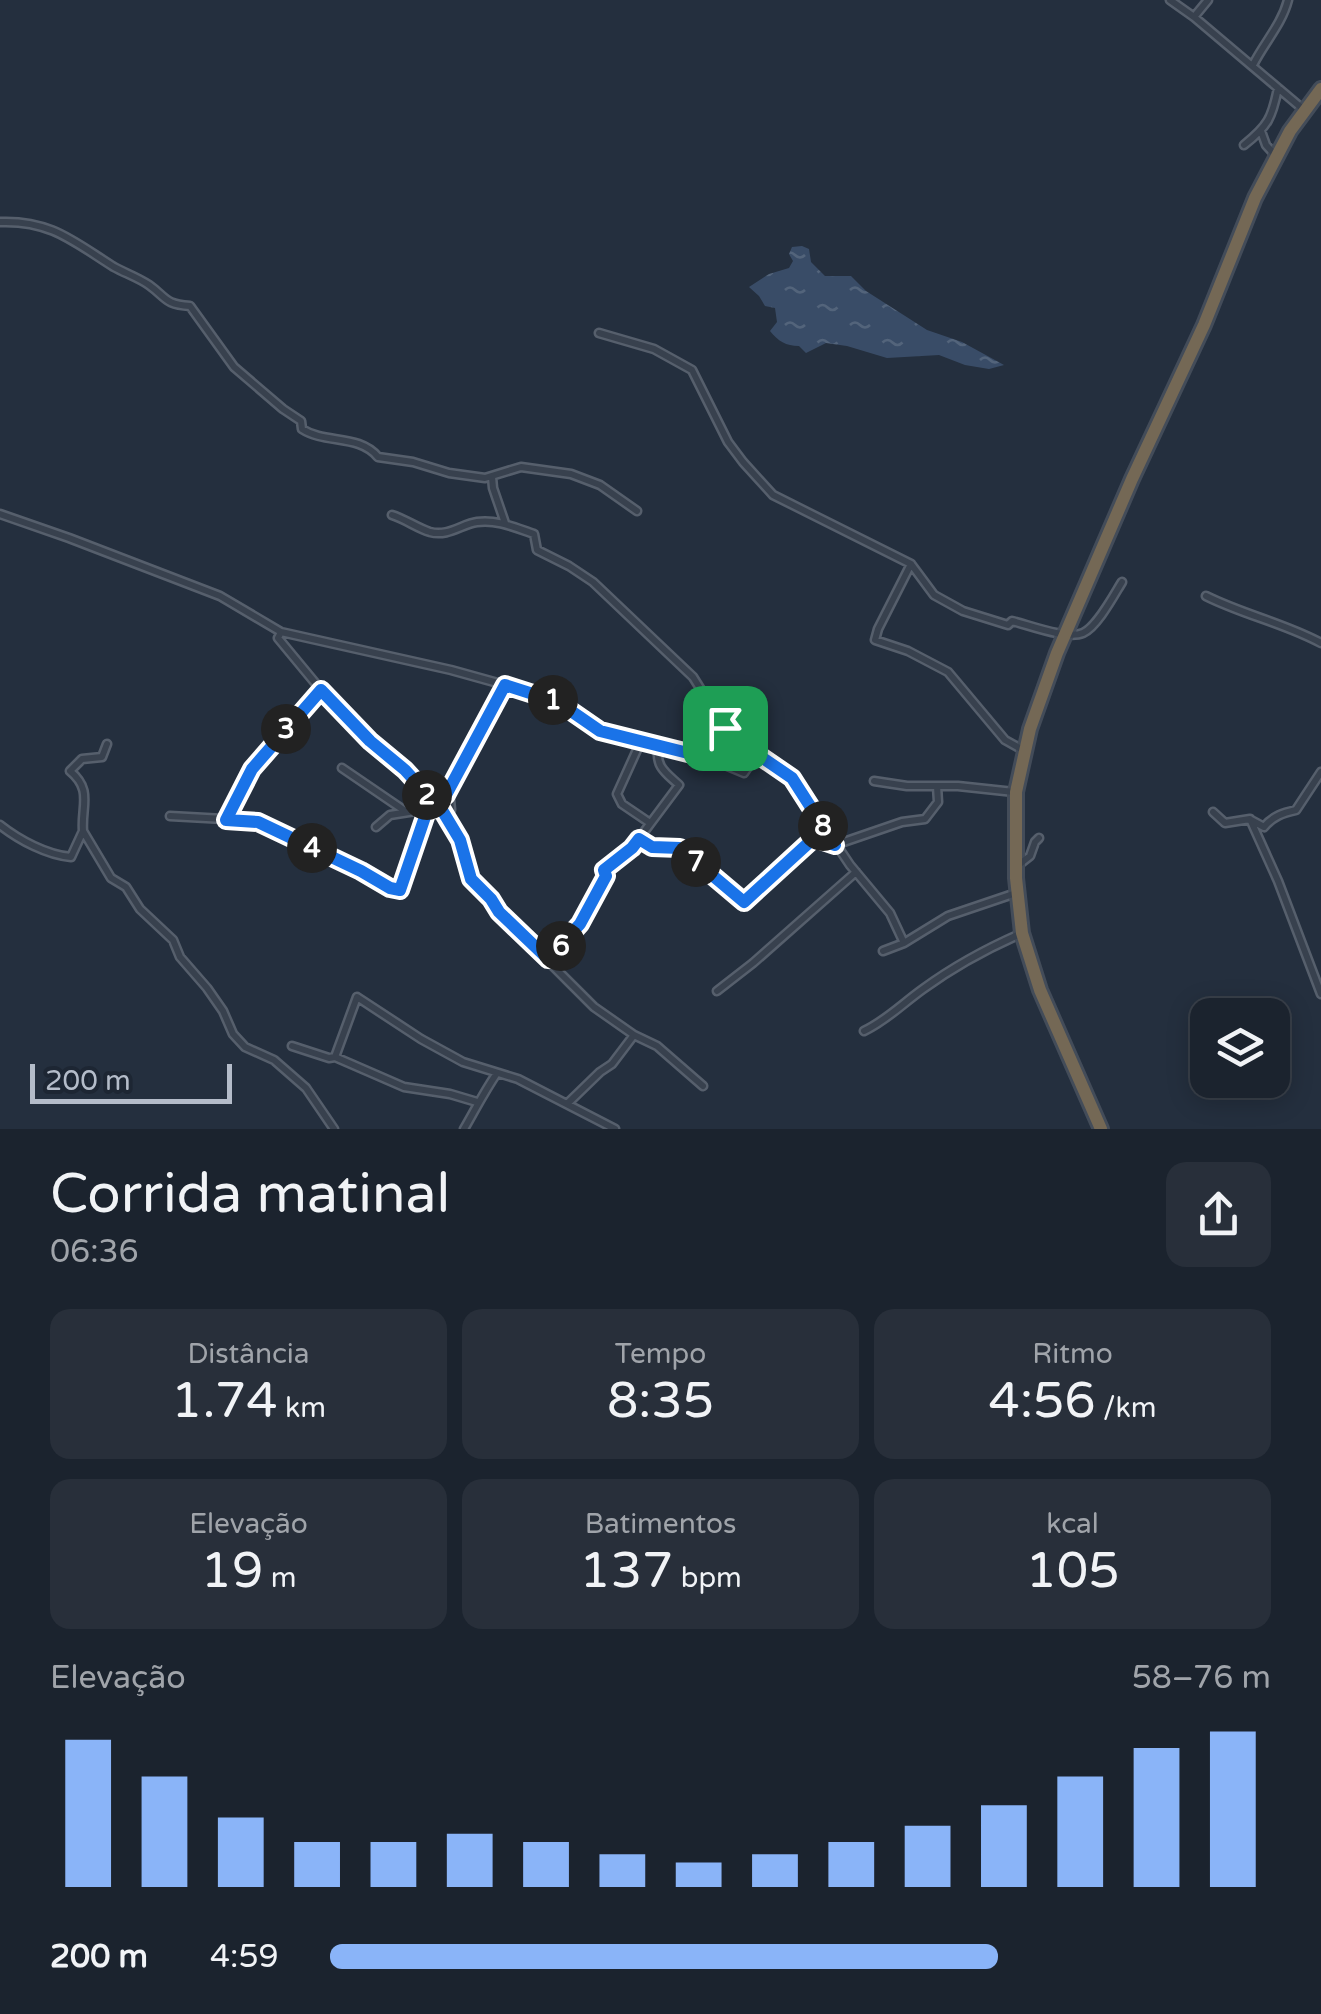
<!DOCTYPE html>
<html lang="pt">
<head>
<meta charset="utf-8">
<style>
  body { margin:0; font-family:"Varela Round",sans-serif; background:#282f3a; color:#f1f3f6; height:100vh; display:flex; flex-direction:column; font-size:38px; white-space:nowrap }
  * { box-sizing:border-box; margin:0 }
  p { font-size:32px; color:#a0a4aa }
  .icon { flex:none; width:55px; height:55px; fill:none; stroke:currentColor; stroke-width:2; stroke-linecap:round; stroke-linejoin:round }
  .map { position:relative; height:1129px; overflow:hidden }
  .side { display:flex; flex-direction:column; background:#1b232e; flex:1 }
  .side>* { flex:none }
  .controls { position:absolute; left:1190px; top:998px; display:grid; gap:20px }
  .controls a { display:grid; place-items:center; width:100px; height:100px; border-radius:20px; background:#1b232e; box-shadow:0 5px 25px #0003,0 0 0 2px #39404a; font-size:50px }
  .scale { position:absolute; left:30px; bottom:25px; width:202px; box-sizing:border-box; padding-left:10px; border:5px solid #b4bcc9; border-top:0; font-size:28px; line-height:35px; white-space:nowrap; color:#b4bcc9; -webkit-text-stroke:8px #1d2633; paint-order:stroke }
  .pin { position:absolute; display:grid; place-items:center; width:85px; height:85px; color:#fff; margin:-42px; border-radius:20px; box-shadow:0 5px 15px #0006 }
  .km { position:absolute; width:50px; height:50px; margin:-25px; border-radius:50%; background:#222; color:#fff; font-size:28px; line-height:50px; text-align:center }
  .round { display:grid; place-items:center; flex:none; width:105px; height:105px; border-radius:20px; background:#282f3a }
  .overview { display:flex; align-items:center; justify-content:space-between; height:170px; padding:0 50px }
  h1 { font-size:55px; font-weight:600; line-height:75px }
  .metrics { display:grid; grid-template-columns:repeat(3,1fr); gap:15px; height:170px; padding:10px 50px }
  .metrics div { display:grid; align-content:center; border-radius:20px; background:#282f3a; text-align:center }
  .metrics b { font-size:50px; font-weight:600 }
  .metrics small { font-size:28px; font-weight:400 }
  .metrics p { font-size:28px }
  .chart { height:280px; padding:20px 50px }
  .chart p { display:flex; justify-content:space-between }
  .chart svg { width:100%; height:180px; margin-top:10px; stroke:#8ab4f8; stroke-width:6 }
  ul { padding:0 50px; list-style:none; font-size:32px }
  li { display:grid; grid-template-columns:160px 120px 1fr; align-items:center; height:75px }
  li i { height:25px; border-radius:12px; background:#8ab4f8 }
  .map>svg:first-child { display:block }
</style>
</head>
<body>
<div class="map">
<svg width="1321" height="1129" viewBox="0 0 1321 1129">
  <defs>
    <pattern id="water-ripples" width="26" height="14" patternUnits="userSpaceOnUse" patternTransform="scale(2.5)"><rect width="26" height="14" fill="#394c67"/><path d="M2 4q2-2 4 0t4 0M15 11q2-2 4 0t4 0" fill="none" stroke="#53647b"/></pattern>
  </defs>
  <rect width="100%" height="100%" fill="#242f3e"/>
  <path fill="url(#water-ripples)" d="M 802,246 L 809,249 L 811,262 L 825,276 L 851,276 L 866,291 L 927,330 L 962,342 L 1004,365 L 989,369 L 965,365 L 939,355 L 887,358 L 847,346 L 826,343 L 806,353 L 799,346 C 786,346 778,341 770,331 L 777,322 L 775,308 L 765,306 L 759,296 L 749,287 L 769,274 L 789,268 L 793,261 L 789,254 L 792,247 Z"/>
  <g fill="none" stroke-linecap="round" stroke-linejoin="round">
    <defs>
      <path id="street" d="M 1170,0 L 1194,17 L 1304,110
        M 1194,17 L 1208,0
        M 1253,65 C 1264,43 1282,24 1288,0
        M 1261,131 L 1266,145 L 1276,156
        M 1244,145 C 1268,126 1272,118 1278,88
        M 0,222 C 51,220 74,242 114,267 C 125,273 139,278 149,285 C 167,298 164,304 190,306 L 234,367 L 283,409 L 301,421 L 302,429 C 325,444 359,434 378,457 L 413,462 L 449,473 L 485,478 L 521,467 L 571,474 L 600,485 L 637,511
        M 599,333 L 654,349 L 692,370 L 728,442 L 743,462 L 773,495 L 911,564 L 934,595 L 963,611 L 1008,625 L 1012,621 C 1029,625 1067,640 1083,633 C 1097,627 1114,595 1122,582
        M 492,477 L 493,488 L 505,523
        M 0,514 L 69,538 L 220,596 L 281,632
        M 392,515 C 405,519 417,528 430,532 C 448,537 462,524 477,522 C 497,519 516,528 534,534 L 537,550 L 569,566 L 593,582 L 693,677 L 725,728 L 766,761 L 792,778 L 850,865 L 890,913 L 904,943
        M 911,564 L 878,629 L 875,640 L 908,651 L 948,672 L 1005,740 L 1023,750
        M 1206,596 C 1244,615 1284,623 1321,643
        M 641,741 L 617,794 L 622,804 L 650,823
        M 708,758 L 725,728
        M 342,768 L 405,811
        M 874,781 L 907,786 L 958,786 L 1014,792
        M 441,810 L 405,771 L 370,741 L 321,690 L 278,638 L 281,632 L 451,670 L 505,685 L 557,702 L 600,731 L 708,758 L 744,773 L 757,754
        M 1213,812 L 1225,823 L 1250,819 L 1278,881 L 1321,994
        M 170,816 L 259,821 L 361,871 L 390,888 L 400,890 L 428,809 L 441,810 L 460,841 L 471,879 L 491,899 L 499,912 L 594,1007 L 634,1035 L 657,1046 L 703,1086
        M 445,816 L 451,810 L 450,799 L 446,795
        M 226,820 L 252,769 L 321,690
        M 1251,820 L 1264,827 C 1273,816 1283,813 1296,810 L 1321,772
        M 0,825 C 19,840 47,855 71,857 L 83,831 C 81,806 93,790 70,771 L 82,759 L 102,757 L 107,744
        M 376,827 L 390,815 L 428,809 L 446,795 L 505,686
        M 83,831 L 111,878 L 126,887 L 140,909 L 173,940 L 180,957 L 207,988 L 223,1011 L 233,1034 L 245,1047 L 274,1060 L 306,1088 L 334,1129
        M 639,839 L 652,847 L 680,848 L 744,902 L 814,838 L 835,845 L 902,822 L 925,819 L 938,802 L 937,786
        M 1016,867 L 1030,856 L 1035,842 L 1039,838
        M 883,951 L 904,943 L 948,916 L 1016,893
        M 548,959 L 581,924 L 606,876 L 603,871 L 632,848 L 679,785 C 666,773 654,766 659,746
        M 717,991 L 753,963 L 856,872
        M 864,1031 C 887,1020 902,1004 923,989 C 953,967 986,949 1020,934
        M 292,1046 L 329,1058 L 335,1057 L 404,1087 L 450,1094 L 477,1102
        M 335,1057 L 357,997 L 421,1039 L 463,1062 L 518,1079 L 615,1129
        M 567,1104 L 600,1072 L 612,1064 L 634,1035
        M 464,1129 C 475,1110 484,1092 497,1073"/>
      <path id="highway" d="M 1101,1129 L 1040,990 L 1022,933 L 1016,878 L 1016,792 L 1030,729 L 1057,653 L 1132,479 L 1204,325 L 1255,198 L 1290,131 L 1321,89"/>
    </defs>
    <use href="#street" stroke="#565f6c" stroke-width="11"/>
    <use href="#highway" stroke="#434c59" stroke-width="18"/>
    <use href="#street" stroke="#38414e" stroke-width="6"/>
    <use href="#highway" stroke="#746855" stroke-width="12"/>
  </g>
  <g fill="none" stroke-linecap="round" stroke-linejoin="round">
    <defs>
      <path id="route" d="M 505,685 L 558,702 L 600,731 L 708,758 L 725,728 L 757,754 L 792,778 L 835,845 L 814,838 L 744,902 L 680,848 L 652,847 L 639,839 L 632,848 L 604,870 L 606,876 L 580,924 L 548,959 L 499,912 L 491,899 L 471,879 L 460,840 L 442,810 L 428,808 L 400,890 L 390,888 L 361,871 L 258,822 L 226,820 L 252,769 L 321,690 L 370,741 L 405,770 L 436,804 L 446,795 Z"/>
    </defs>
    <use href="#route" stroke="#fff" stroke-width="20"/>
    <use href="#route" stroke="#1a73e8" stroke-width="12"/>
  </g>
</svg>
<div class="controls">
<a><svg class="icon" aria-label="layers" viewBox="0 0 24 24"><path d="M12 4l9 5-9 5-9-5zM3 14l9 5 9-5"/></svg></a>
</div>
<div class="scale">200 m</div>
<div class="pin" style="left:725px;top:728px;background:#1e9e55"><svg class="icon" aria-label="arrive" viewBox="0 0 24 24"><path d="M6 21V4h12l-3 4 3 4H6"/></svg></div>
<b class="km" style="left:553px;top:700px">1</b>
<b class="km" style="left:427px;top:795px">2</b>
<b class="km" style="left:286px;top:729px">3</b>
<b class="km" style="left:312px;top:848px">4</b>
<b class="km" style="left:561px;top:946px">6</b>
<b class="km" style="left:696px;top:862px">7</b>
<b class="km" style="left:823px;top:826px">8</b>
</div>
<section class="side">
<div class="overview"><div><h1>Corrida matinal</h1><p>06:36</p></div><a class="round"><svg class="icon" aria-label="share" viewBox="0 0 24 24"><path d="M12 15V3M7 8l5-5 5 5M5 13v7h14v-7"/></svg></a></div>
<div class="metrics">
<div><p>Distância</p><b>1.74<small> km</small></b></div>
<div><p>Tempo</p><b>8:35</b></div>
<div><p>Ritmo</p><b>4:56<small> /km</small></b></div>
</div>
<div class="metrics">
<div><p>Elevação</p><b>19<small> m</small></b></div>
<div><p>Batimentos</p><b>137<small> bpm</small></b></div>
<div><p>kcal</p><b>105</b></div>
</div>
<div class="chart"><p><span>Elevação</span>58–76 m</p>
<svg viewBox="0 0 160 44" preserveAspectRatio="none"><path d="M5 44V8M15 44V17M25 44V27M35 44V33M45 44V33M55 44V31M65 44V33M75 44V36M85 44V38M95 44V36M105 44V33M115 44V29M125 44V24M135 44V17M145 44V10M155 44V6"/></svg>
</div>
<ul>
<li><b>200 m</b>4:59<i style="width:71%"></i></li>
</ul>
</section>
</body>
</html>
